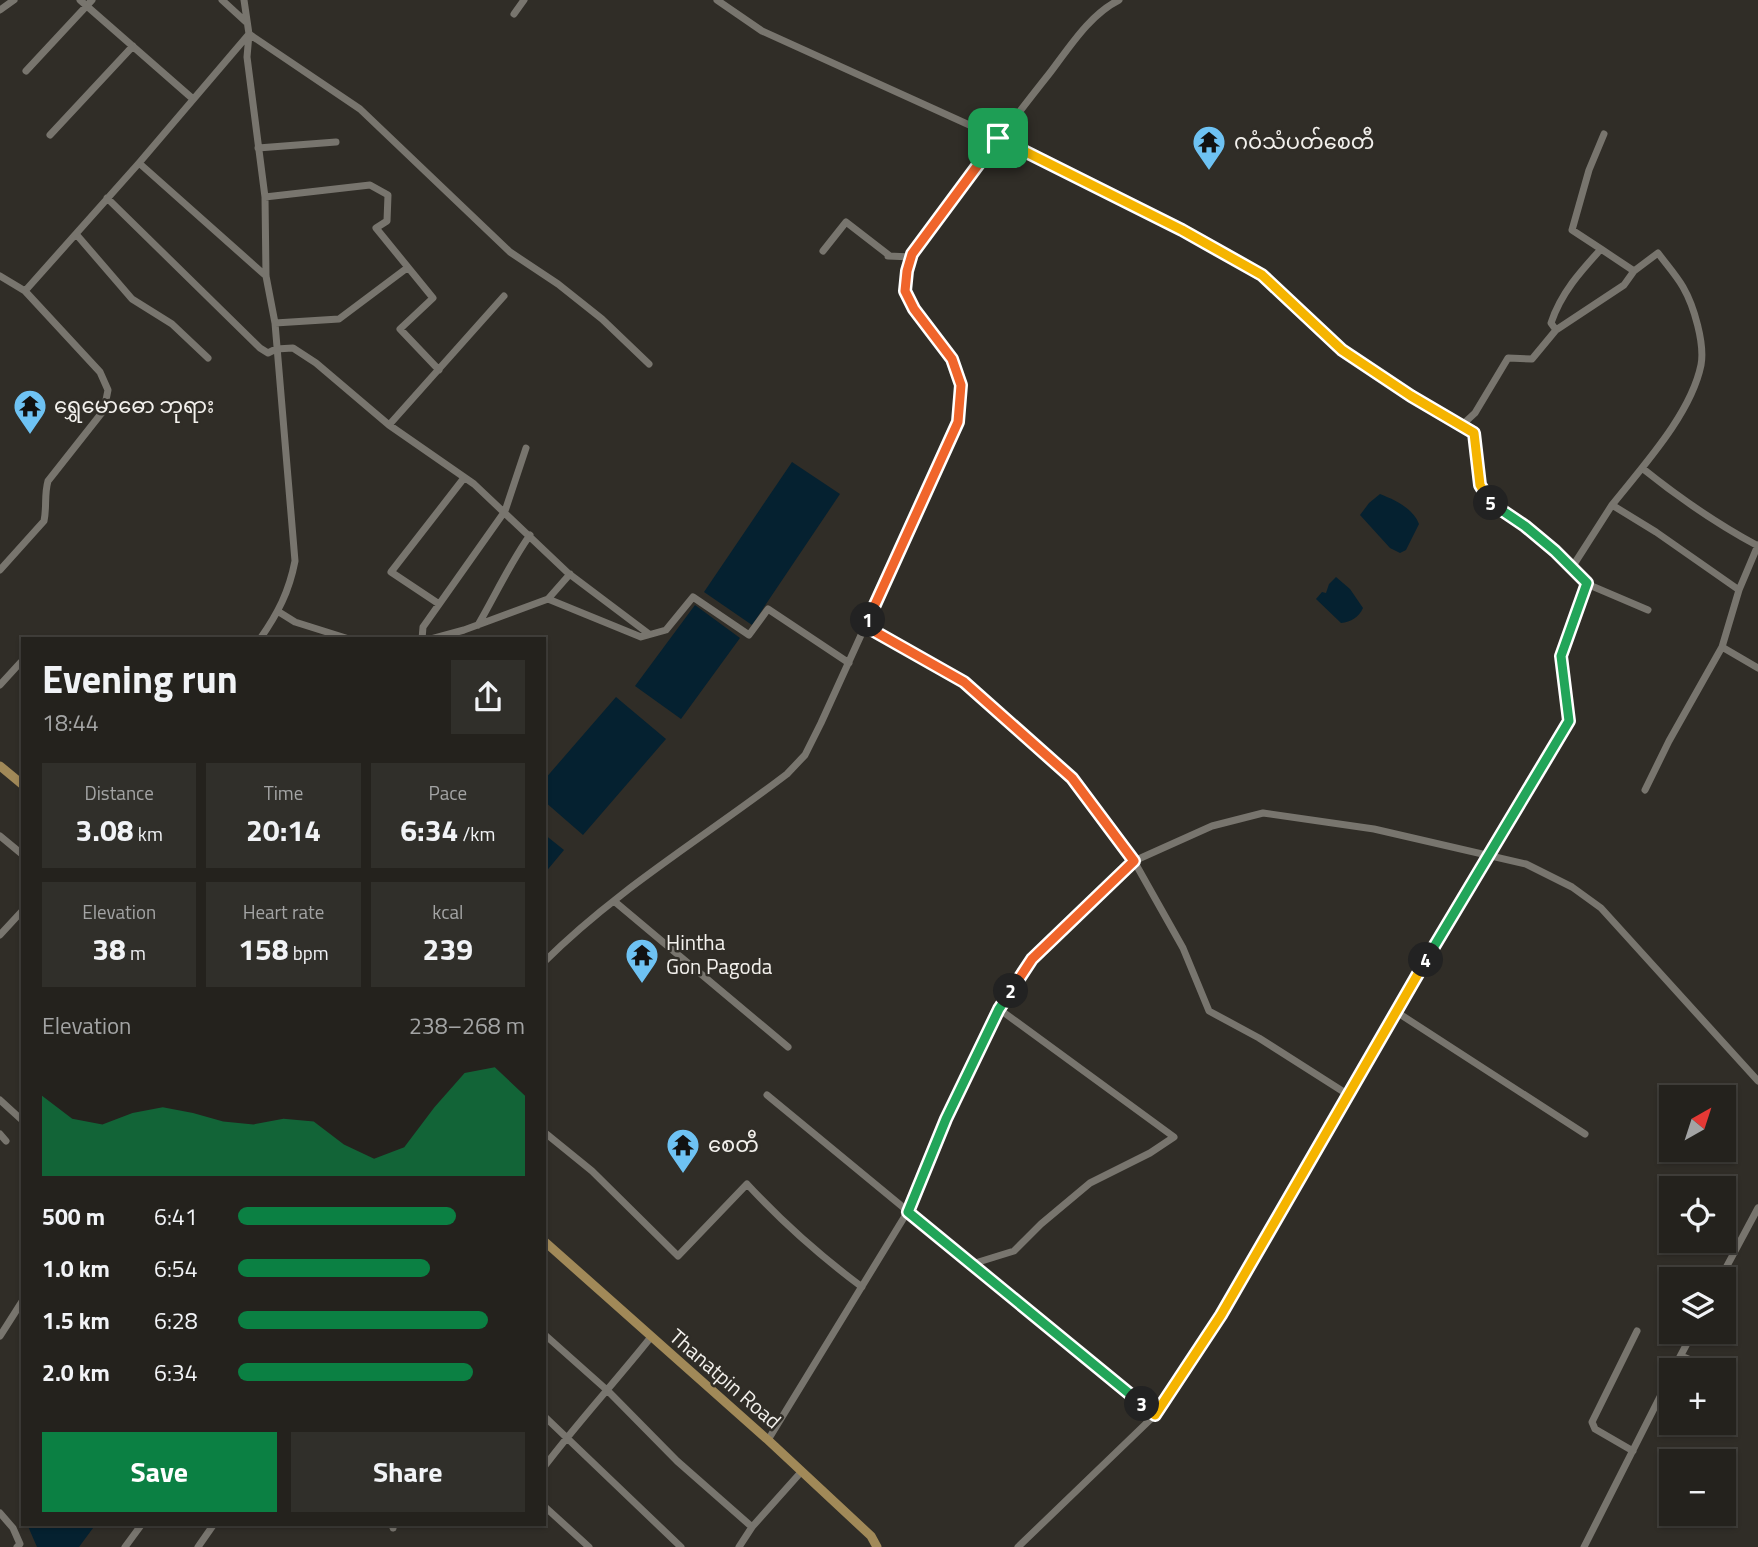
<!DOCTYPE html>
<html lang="en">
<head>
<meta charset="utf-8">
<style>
  body { margin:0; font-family:"Titillium Web","Noto Sans Myanmar",sans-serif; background:#302f2a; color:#f1f3f6; height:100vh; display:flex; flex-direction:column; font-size:26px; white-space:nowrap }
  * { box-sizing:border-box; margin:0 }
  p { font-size:23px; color:#a3a4a4 }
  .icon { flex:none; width:38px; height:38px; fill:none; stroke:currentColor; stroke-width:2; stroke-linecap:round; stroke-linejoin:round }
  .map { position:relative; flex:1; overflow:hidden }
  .drawer { position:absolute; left:21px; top:637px; width:525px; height:889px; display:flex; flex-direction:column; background:#24221d; border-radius:0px; box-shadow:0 2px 5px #0004,0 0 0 2px #413f3b }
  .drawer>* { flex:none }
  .needle { width:46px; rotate:39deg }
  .fabs { position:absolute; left:1659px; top:1085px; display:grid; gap:14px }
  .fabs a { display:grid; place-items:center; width:77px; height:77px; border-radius:0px; background:#24221d; box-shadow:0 2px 5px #0004,0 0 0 2px #413f3b; font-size:35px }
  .pin { position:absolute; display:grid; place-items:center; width:60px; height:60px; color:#fff; margin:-30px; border-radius:14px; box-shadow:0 4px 10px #0006 }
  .km { position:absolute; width:35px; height:35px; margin:-18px; border-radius:50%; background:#222; color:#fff; font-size:19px; line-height:35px; text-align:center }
  .round { display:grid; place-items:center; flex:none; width:74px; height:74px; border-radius:0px; background:#302f2a }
  .headline { display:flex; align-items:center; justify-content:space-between; height:119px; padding:0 21px }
  h1 { font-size:38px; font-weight:700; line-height:52px }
  .metrics { display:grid; grid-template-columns:repeat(3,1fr); gap:10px; height:119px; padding:7px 21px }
  .metrics div { display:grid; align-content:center; border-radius:0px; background:#302f2a; text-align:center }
  .metrics b { font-size:30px; font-weight:700 }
  .metrics small { font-size:19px; font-weight:400 }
  .metrics p { font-size:19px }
  .chart { height:196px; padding:14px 21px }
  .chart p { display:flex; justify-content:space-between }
  .chart svg { width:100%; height:126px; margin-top:7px; fill:#0b8043; opacity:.7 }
  .action { display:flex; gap:14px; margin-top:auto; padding:14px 21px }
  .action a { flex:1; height:80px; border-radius:0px; background:#0b8043; color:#fff; font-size:28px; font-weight:700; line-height:80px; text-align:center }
  .action a+a { background:#302f2a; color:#f1f3f6 }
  ul { padding:0 21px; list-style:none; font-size:23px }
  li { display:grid; grid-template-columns:112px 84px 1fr; align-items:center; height:52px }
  li i { height:18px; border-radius:9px; background:#0b8043 }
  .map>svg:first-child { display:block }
</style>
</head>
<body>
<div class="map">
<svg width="1758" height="1547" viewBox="0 0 1758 1547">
  <rect width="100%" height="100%" fill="#302d27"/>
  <path fill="#052130" d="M 792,462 L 840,494 L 752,625 L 704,592 Z
    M 1380,494 C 1395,500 1413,508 1419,524 L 1406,550 L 1400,553 L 1390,548 L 1360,515 L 1369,503 Z
    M 1336,577 L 1350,589 L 1363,608 C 1359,617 1351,622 1341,623 L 1316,599 L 1322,592 L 1326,593 L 1329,584 Z
    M 695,605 L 740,638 L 681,719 L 635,686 Z
    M 616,697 L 666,739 L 583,835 L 544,801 L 544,780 Z
    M 544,834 L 564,850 L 544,874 Z
    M 27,1524 L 96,1524 L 79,1547 L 37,1547 Z"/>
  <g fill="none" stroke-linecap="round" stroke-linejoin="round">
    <path stroke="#78756e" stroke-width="7" d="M 80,0 L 193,99
      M 222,0 L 246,22
      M 244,0 L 249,34 L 247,57 L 265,197 L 266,276 L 275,323 L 295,561 C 289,592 278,613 260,639
      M 717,0 L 762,31 L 998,138 L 1182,230 L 1262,275 L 1342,350 L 1411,396 L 1474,433 L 1480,485 L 1489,501 L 1555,551 L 1587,584 L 1648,610
      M 0,10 L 14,0
      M 514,14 L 524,0
      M 26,71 L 92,0
      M 50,135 L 133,46
      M 258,148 L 336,142
      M 139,163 L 266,276
      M 265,197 L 370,185 L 388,195 L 387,221 L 376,228 L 433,298 L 400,329 L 439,370
      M 107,198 L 260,348 L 268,353 L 276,349 L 293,348 L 316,363 L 389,425 L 474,484 L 568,573 L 649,634
      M 76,234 L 132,299 L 172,324 L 208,358
      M 1601,249 L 1634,271 L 1658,253 C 1666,264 1676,275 1683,287 C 1694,306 1705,344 1701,365 C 1691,414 1643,466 1612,505 L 1656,532 L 1739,590
      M 823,251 L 846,222 L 890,256
      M 888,256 L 912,257
      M 0,276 L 25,291 L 100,372 L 108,390 L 104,410 L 48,481 C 44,495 47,507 44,521 L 0,570
      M 25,291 L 139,163 L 249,34 L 360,109 L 510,252 L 558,284 L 602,319 L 649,364
      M 275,323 L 339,319 L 407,268
      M 1556,330 L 1624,285 L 1634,271
      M 389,425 L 504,296
      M 1462,425 L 1475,413 L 1508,358 L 1532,359 L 1556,330 L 1551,323 C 1561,293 1580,272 1601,249 L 1572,230 L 1589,170 L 1604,134
      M 1642,468 C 1678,497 1717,524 1758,546
      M 1571,569 L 1612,505
      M 548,599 L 641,637 L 666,630 L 693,597 L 749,635 L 768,609 L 849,663
      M 439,604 L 391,572 L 464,478
      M 279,612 L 295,622 L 349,639
      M 478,625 C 495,596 510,563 530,535
      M 865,626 L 964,682 L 1072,778 L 1134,861 L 1212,826 L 1263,813 L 1374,829 L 1526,864 L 1572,887 L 1601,908 L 1758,1081
      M 422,639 L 423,627 L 505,511 L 526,448
      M 431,639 L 464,630 L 548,599 L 570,574
      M 1722,647 L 1758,668
      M 0,685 L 20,663 L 23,665
      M 1645,790 L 1669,741 L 1722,647 L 1739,590 L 1758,545
      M 0,836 L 23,855
      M 614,901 L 788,1047
      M 0,935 L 23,910
      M 544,962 C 616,890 706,836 787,774 L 805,755 L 821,723 L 958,422 C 959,410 963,396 961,384 C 955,346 912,324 906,292 C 903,280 909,266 912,255 C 957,194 1002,133 1049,74 C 1069,48 1089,15 1119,0
      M 1395,1011 L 1585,1134
      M 767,1095 L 1155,1415 L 1018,1547
      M 0,1100 L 23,1121
      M 544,1132 L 592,1171 L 678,1256 L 747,1184 C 783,1223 819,1255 862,1287
      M 0,1134 L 6,1141
      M 972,1264 L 1014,1251 L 1041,1224 L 1090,1183 L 1150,1153 L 1174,1137 L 999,1009
      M 1720,1279 L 1758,1208
      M 544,1334 L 608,1391 L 677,1461 L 752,1527
      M 0,1336 L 23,1300
      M 1681,1356 L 1715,1370
      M 1673,1370 L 1693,1332
      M 1724,1374 L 1725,1374
      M 1155,1415 L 1221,1316 L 1395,1011 L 1569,721 L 1561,656 L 1587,584
      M 544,1416 L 681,1547
      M 768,1440 L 908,1211 L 946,1119 L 999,1009 L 1032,959 L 1134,861 L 1183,948 L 1209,1011 L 1259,1038 L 1347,1094
      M 1633,1451 L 1595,1429 L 1592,1422 L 1637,1331
      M 544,1467 C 578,1422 616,1381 651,1337
      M 544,1506 L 589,1547
      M 0,1513 L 13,1528 L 20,1544 L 17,1547
      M 392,1524 L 393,1528
      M 125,1547 L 142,1524
      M 198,1547 L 214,1524
      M 739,1547 L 752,1527 L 802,1471
      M 1584,1547 L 1671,1375"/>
    <path stroke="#a18958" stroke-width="9" d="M 0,766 L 23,785
      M 544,1241 L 768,1440 L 871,1536 L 877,1547"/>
  </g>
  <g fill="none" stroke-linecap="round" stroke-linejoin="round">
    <defs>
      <path id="split-1" d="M 868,620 L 958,422 L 961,385 L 952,359 L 914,309 L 905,291 L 907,271 L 912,254 L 998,138"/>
      <path id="split-2" d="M 868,620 L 865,626 L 964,682 L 1072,778 L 1134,861 L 1032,959 L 1011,991"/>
      <path id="split-3" d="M 1011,991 L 999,1009 L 946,1119 L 908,1212 L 1142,1404"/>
      <path id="split-4" d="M 1142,1404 L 1155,1415 L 1221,1315 L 1426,960"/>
      <path id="split-5" d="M 1426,960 L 1569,721 L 1561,656 L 1587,583 L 1555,551 L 1525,526 L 1491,503"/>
      <path id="split-6" d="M 998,138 L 1182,230 L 1262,275 L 1342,350 L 1411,396 L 1474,433 L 1480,485 L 1491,503"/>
    </defs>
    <use href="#split-1" stroke="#fff" stroke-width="14"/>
    <use href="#split-2" stroke="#fff" stroke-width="14"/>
    <use href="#split-3" stroke="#fff" stroke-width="14"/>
    <use href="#split-4" stroke="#fff" stroke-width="14"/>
    <use href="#split-5" stroke="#fff" stroke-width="14"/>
    <use href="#split-6" stroke="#fff" stroke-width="14"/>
    <use href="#split-1" stroke="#f0652b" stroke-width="9"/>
    <use href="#split-2" stroke="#f0652b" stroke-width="9"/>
    <use href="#split-3" stroke="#22a559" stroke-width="9"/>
    <use href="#split-4" stroke="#f5b400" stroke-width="9"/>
    <use href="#split-5" stroke="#22a559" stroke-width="9"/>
    <use href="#split-6" stroke="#f5b400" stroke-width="9"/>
  </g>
  <defs>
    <symbol id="temple-pin" viewBox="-11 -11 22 30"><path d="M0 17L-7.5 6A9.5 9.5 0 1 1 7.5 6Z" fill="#6ec2f3" stroke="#302d27"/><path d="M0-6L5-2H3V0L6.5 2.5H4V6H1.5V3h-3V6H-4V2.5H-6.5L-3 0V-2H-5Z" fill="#111"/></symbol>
  </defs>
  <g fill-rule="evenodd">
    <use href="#temple-pin" x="1190" y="123" width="38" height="52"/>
    <use href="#temple-pin" x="11" y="387" width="38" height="52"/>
    <use href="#temple-pin" x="623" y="936" width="38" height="52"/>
    <use href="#temple-pin" x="664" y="1126" width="38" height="52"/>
  </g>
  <g text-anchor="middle" stroke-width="5" stroke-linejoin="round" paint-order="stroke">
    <g font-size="21" fill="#f3f1ed" stroke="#302d27" text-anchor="start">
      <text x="1234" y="149">ဂဝံသံပတ်စေတီ</text>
      <text x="54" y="413">ရွှေမောဓော ဘုရား</text>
      <text x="666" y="950">Hintha<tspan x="666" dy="24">Gon Pagoda</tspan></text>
      <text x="708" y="1152">စေတီ</text>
    </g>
    <g font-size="21" fill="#f3f1ed" stroke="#302d27">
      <text transform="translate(725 1379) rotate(41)" y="7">Thanatpin Road</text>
    </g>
  </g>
</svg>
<div class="fabs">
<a><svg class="needle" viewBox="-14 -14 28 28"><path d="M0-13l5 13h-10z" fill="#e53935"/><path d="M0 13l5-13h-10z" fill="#a3a4a4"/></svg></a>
<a><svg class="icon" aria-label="locate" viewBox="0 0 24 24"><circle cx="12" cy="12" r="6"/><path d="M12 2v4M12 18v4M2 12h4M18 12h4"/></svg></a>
<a><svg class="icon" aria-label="layers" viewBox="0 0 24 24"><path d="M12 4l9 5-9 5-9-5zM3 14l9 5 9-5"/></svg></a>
<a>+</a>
<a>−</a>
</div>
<div class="pin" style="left:998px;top:138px;background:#1e9e55"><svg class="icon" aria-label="arrive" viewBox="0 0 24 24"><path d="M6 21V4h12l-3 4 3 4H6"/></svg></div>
<b class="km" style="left:868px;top:620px">1</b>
<b class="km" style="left:1011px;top:991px">2</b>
<b class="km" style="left:1142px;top:1404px">3</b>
<b class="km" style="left:1426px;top:960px">4</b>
<b class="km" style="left:1491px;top:503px">5</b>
<section class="drawer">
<div class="headline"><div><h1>Evening run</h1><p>18:44</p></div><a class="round"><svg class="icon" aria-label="share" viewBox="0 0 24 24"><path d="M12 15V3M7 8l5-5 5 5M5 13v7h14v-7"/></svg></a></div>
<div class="metrics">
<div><p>Distance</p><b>3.08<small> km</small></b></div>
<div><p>Time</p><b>20:14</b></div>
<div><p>Pace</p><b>6:34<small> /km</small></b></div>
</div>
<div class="metrics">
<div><p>Elevation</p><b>38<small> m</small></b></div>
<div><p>Heart rate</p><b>158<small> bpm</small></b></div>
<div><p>kcal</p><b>239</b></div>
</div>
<div class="chart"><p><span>Elevation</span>238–268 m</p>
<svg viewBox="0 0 160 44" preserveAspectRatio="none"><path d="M0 44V16L10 24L20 26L30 22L40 20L50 22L60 25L70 26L80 24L90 25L100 33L110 38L120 34L130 20L140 8L150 6L160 16V44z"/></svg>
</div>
<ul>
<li><b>500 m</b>6:41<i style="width:76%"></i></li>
<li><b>1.0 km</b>6:54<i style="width:67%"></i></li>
<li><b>1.5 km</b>6:28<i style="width:87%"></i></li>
<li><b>2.0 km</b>6:34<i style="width:82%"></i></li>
</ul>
<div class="action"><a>Save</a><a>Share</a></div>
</section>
</div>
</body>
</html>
